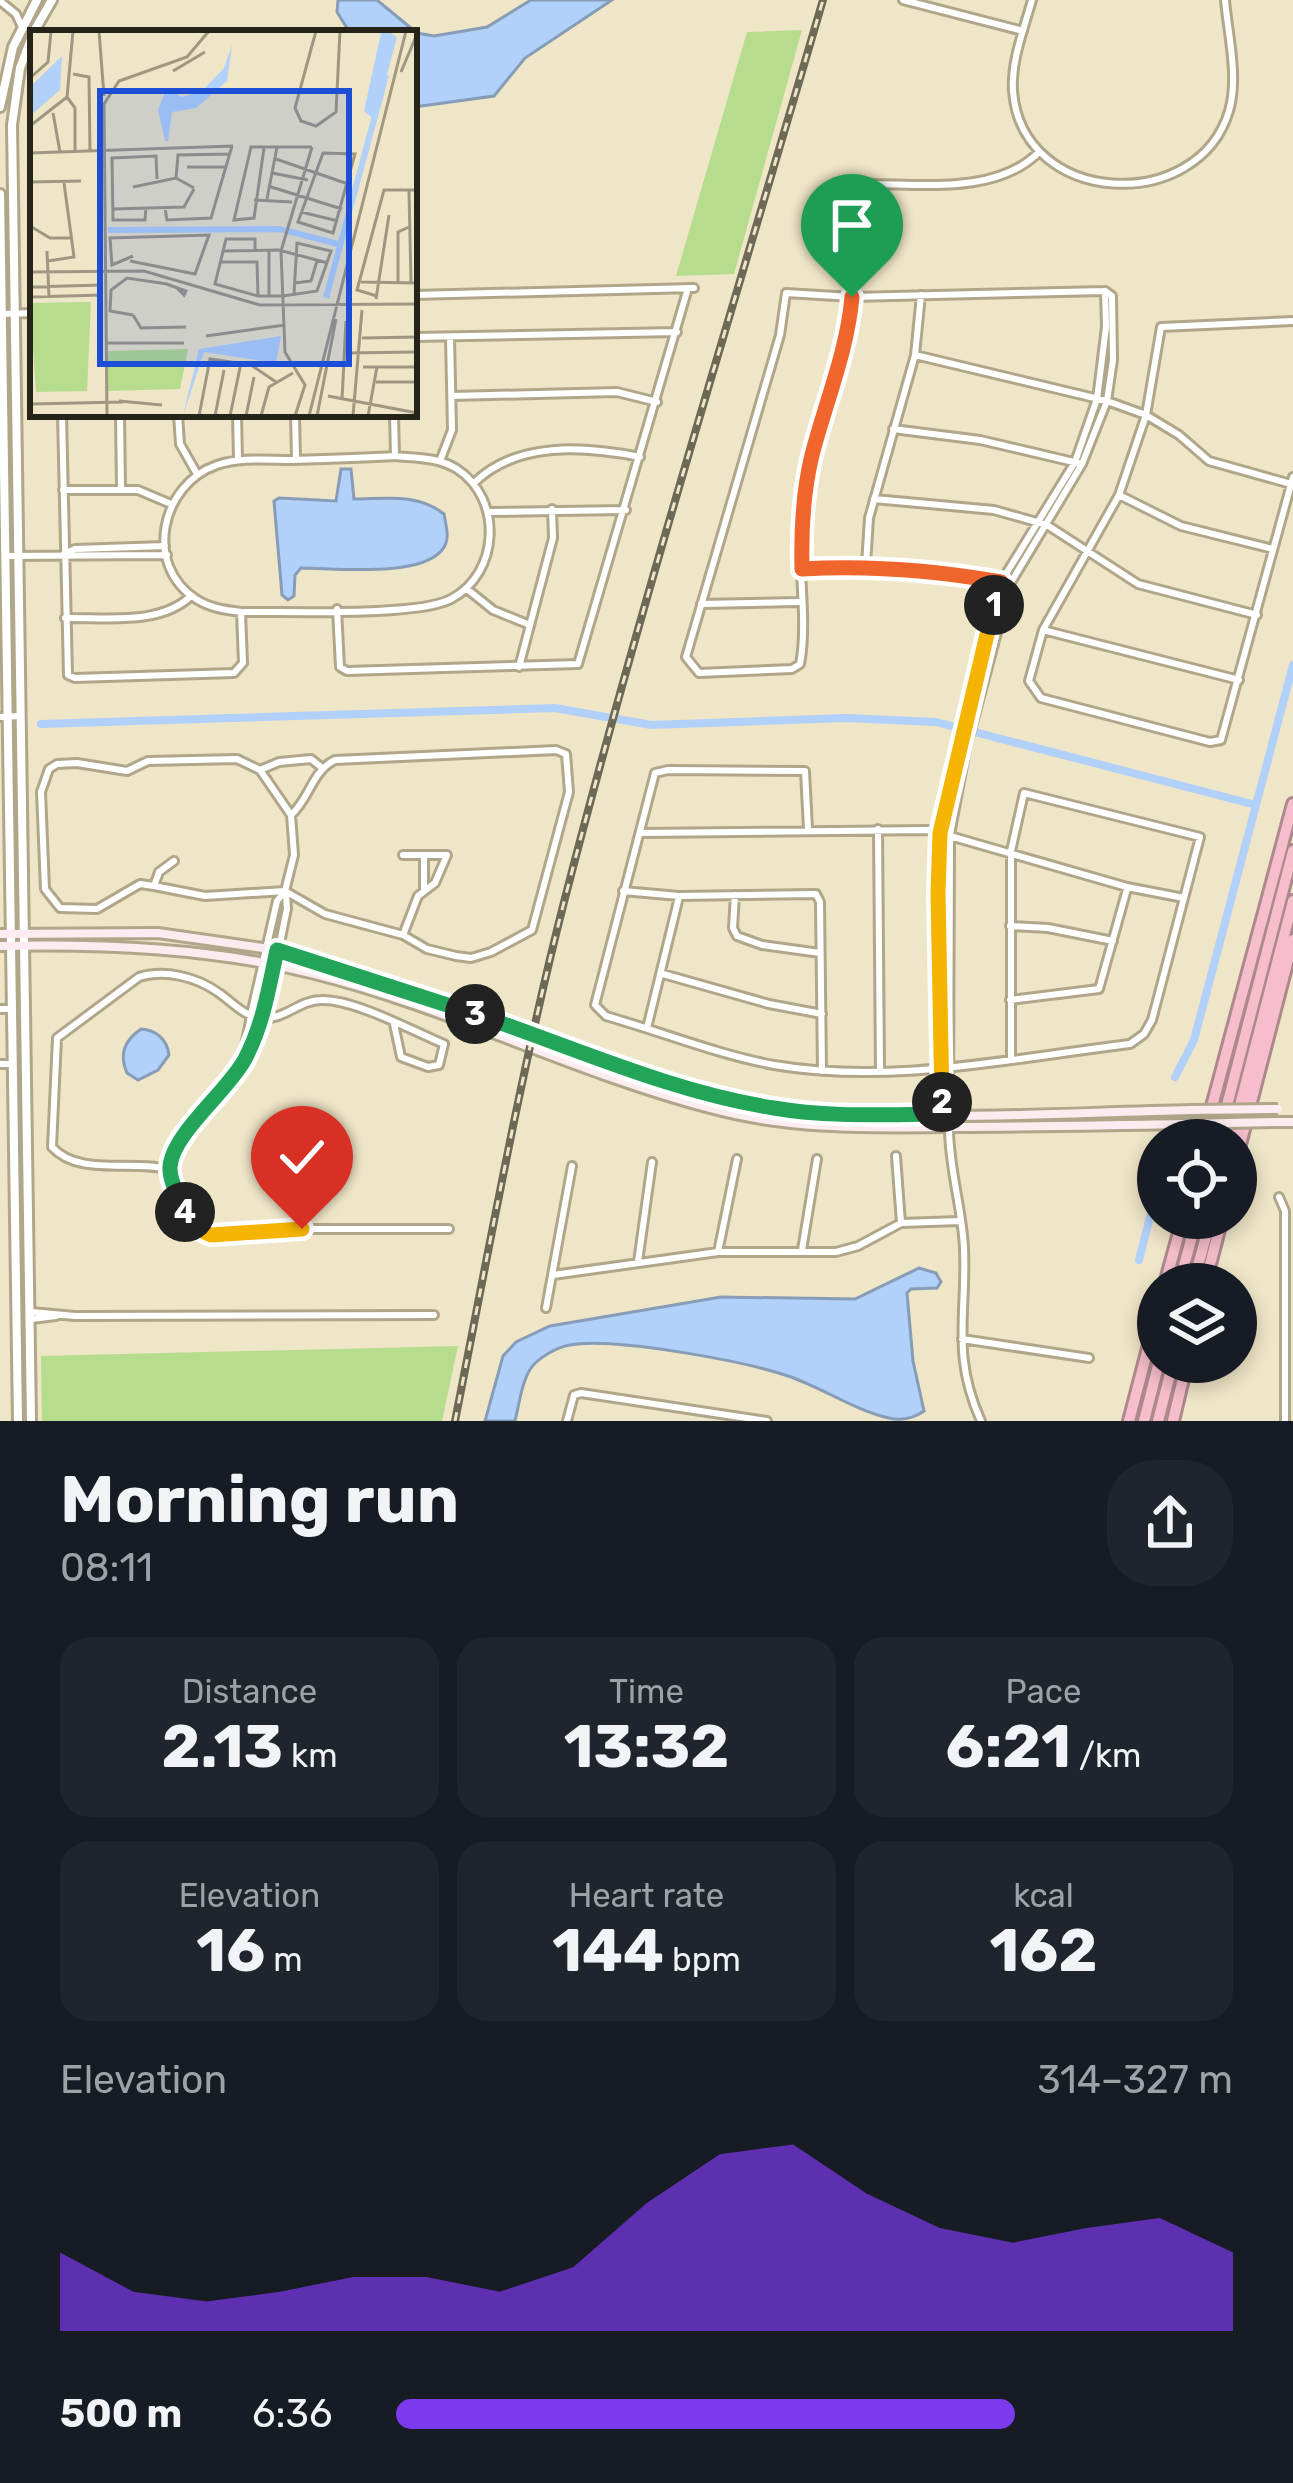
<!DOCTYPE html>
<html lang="en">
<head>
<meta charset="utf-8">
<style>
  body { margin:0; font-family:Rubik,sans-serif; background:#20242c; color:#f1f3f6; height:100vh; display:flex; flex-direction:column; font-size:45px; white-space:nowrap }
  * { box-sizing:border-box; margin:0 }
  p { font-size:39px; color:#9ea1a6 }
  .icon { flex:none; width:66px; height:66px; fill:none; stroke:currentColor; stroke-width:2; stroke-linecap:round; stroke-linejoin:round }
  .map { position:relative; height:1421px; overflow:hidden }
  .sheet { display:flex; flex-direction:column; background:#171b24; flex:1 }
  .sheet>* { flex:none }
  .fabs { position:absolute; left:1137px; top:1119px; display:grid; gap:24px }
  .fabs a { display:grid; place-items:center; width:120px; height:120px; border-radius:50%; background:#171b24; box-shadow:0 6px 18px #0003; font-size:60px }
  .pin { position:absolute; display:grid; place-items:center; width:102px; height:102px; color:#fff; margin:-123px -51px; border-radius:50% 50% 50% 0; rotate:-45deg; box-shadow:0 0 12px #0007 }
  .pin .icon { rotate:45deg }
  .km { position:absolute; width:60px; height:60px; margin:-30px; border-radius:50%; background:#222; color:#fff; font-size:33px; line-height:60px; text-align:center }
  .round { display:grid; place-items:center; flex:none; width:126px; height:126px; border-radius:48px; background:#20242c }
  .overview { display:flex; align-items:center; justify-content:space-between; height:204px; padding:0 60px }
  h1 { font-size:66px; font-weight:700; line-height:90px }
  .metrics { display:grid; grid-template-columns:repeat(3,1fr); gap:18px; height:204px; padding:12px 60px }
  .metrics div { display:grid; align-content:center; border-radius:30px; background:#20242c; text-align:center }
  .metrics b { font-size:60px; font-weight:700 }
  .metrics small { font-size:33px; font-weight:400 }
  .metrics p { font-size:33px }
  .chart { height:336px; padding:24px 60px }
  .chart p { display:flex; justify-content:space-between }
  .chart svg { width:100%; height:216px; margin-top:12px; fill:#7c3aed; opacity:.7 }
  ul { padding:0 60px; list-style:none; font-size:39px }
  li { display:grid; grid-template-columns:192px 144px 1fr; align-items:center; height:90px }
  li i { height:30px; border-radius:15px; background:#7c3aed }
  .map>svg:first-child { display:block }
</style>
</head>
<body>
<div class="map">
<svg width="1293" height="1421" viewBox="0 0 1293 1421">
  <rect width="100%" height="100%" fill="#efe5c7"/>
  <path fill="#b6dc8e" d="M 802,30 L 734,274 L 676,276 L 747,32 Z
    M 458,1346 L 442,1421 L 42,1421 L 41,1356 Z"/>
  <path fill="#b1d0fa" stroke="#879cb6" stroke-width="3" d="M 338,0 L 377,0 L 417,33 L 434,36 L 487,27 L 531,0 L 612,0 L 525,58 L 494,96 L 414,107 L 414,33 L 350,33 L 337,12 Z
    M 341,469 L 351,469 L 354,499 C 387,499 417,493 444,514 C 446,527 451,539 442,550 C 419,578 335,568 301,568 L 295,575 L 294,596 L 288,600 L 282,595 L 274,501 L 279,498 L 336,501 Z
    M 141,1029 C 156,1030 167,1039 169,1055 L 158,1070 L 138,1080 L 127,1073 C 119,1054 124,1041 141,1029 Z
    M 919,1268 L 936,1273 L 941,1282 L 937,1288 L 911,1289 L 907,1293 L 913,1361 L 924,1411 C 914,1418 901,1421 889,1418 C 858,1412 821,1387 788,1376 C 744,1361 613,1337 570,1345 C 557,1347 538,1358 531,1368 C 522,1381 519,1405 515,1421 L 485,1421 L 503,1356 L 516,1342 L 550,1326 L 721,1297 L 855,1299 Z"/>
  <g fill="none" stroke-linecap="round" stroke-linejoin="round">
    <path stroke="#b1d0fa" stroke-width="8" d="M 41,724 L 555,708 L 651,725 L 846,718 L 936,722 L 1256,805
      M 1175,1077 L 1194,1040 L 1293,665
      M 1139,1260 L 1158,1185"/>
    <defs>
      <path id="minor" d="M 903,0 L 1023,31
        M 1032,0 C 1024,29 1011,61 1013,91 C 1022,207 1198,215 1229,111 C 1239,78 1228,34 1225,0
        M 0,1 L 16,14 L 22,27
        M 859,184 C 917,183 994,196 1038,153
        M 414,295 L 694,288
        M 852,297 C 845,375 806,445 800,524 C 798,566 808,624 800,664 L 792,669 L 699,673 L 686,657 L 780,335 L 786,293 L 852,297 L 1105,291
        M 1,314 L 33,313
        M 1293,321 L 1161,327 L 1146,415 L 1119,495 L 1043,630 L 1029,681 L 1041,698 L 1210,742 L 1221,740 L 1293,477
        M 414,337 L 677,332
        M 915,355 L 1107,401 L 1146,415 L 1179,435 L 1209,461 L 1291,484
        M 452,396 L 617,392 L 657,402
        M 62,414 L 68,675 L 75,678 L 234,673 L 243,663 L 241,612
        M 120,414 L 121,489
        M 178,414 L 180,444 L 197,474
        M 237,414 L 238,460
        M 295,414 L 296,458
        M 394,414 L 395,456
        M 893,429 L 980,440 L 1078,463
        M 395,456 C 416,458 438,457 457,469 C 503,499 500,573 451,599 C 417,617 286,611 241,612 C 225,610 210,608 196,599 C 143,565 161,484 217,465 C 240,457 267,460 292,460 C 326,459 360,458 395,456 Z
        M 440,461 L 452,430 L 450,337
        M 474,483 C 517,441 584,446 640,457
        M 63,490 L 138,490 L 171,504
        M 1119,495 L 1181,526 L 1273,549
        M 874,499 L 994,510 L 1047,525 L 1138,584 L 1257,615
        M 488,512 L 626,510
        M 64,554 L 75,549 L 165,546
        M 6,556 L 167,555
        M 866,565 L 869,518 L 915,355 L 921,295
        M 802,569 C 870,565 933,570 1001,582
        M 467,589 L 493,610 L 530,625
        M 701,604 L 799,602
        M 337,609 L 340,667 L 347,671 L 578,664 L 688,288
        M 65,618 C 106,617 159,626 191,596
        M 1043,630 L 1239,680
        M 519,667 L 553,538 L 552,509
        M 0,717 L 21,716
        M 260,770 L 279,762 L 311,759 L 321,767
        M 808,829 L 805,771 L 668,770 L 655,773 L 595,1005 L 606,1016 C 662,1032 716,1054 774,1065 C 891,1085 1013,1058 1130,1044 L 1144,1034 L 1152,1020 L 1200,837 L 1024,793 L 1011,851 L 1011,1058
        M 878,829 L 880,1071
        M 640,833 L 929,830 L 1127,887 L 1184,898
        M 403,855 L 447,855 L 435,883 L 418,896 L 403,935
        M 424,856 L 424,889
        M 174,861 L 159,872 L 154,886 L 140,884 L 97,909 L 60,908 L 45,889 L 41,792 L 49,769 L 57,764 L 77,763 L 127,771 L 148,761 L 237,759 L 260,770 L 291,815 L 294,855 L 285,891 L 277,901 L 250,1019
        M 154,886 L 205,896 L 285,891
        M 285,891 L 325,914 L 403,935 L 427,949 L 456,956 L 471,958 L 491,952 L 532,930 L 569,792 L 566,754 L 556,750 L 335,760 C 312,771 310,798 291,815
        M 623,891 L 679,896 L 816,894 L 820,902 L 822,1071
        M 735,895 L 733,928 L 737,936 L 762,945 L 820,953
        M 1010,926 L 1048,928 L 1113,941
        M 663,974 L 769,1004 L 822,1014
        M 1010,1000 L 1099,989 L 1127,889
        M 0,1009 L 12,1009
        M 647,1028 L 679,897
        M 242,1061 L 250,1021
        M 0,1064 L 13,1064
        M 947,1112 L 942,1101 L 940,1068 L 940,833 L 958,748 L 1001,582 L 1075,462 L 1097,399 L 1106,327 L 1105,291
        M 949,1115 L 950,835 L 966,749 L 1010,584 L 1082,464 L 1107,401 L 1113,360 L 1112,296 L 1105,291
        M 949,1128 C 949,1169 962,1207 964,1248 C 967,1314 951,1355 981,1421
        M 896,1156 L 901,1223
        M 170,1170 C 133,1159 79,1177 52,1147 L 57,1038 L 139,977 C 165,969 197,977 219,993 C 232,1002 243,1015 259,1018 C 282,1022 299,1000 321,1000 C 355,999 412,1031 444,1044 L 439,1065 L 428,1067 L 401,1057 L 394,1024
        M 170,1170 L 189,1225 L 211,1235 L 302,1229 L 449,1229
        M 170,1170 C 182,1127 221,1101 243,1062 C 269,1017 276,959 287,909 L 286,894
        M 1279,1197 L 1285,1211 L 1285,1421
        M 802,1250 L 817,1159
        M 718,1252 L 737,1159
        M 638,1262 L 652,1162
        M 553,1275 L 718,1252 L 836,1252 L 858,1246 L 901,1223 L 960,1221
        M 546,1308 L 572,1166
        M 31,1312 L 75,1316 L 434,1315
        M 31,1319 L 56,1316
        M 962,1339 L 1089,1358
        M 567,1421 L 574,1395 L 581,1393 L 767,1421"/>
      <path id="tertiary" d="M 33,33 L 52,0
        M 0,107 L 13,47 L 37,0
        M 0,194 L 18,1421
        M 31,1421 L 12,125 L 20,68 L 33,34"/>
      <path id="secondary" d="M 0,934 L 158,933 L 277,950 L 717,1097 C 872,1128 1034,1113 1192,1110
        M 0,946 C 106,944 212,948 315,974 C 450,1008 576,1073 710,1108 C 790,1130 871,1128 953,1127 C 1032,1127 1110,1125 1189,1124
        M 1275,1122 L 1293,1122"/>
      <path id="motorway" d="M 1203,1140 L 1293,804
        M 1218,1140 L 1293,851
        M 1231,1140 L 1293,901
        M 1236,1160 L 1293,940
        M 1165,1284 L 1183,1218
        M 1179,1284 L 1197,1218
        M 1193,1284 L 1211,1218
        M 1205,1284 L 1222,1218
        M 1129,1421 L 1158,1310
        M 1144,1421 L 1159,1362
        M 1158,1421 L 1173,1362
        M 1173,1421 L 1187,1362"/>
    </defs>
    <use href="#minor" stroke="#b0a68a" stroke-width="12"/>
    <use href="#tertiary" stroke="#b0a68a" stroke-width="14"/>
    <use href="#secondary" stroke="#b0a68a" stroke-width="14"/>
    <use href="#motorway" stroke="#ad888d" stroke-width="16"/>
    <use href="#minor" stroke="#fff" stroke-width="6"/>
    <use href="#tertiary" stroke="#fff" stroke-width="8"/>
    <use href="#secondary" stroke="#fcecf0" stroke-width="8"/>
    <use href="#motorway" stroke="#f6becc" stroke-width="10"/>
    <defs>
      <path id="rail" d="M 455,1421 C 489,1249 520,1076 563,906 C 641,602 735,302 823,0"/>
    </defs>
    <use href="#rail" stroke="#6e6957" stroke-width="8"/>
    <use href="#rail" stroke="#efe5c7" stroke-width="3" stroke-dasharray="9" stroke-linecap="butt"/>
    <defs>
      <path id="secondary-bridge" d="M 1192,1110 L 1278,1109
        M 1189,1124 L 1275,1122"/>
    </defs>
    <use href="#secondary-bridge" stroke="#b0a68a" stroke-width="14" stroke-linecap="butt"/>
    <use href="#secondary-bridge" stroke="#fcecf0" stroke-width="8"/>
  </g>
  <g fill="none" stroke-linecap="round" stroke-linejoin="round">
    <defs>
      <path id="split-1" d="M 852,297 C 847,352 826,401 812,455 C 803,492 801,530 802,569 C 870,565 933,570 1001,582 L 994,605"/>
      <path id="split-2" d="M 942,1102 L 938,893 L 940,833 L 994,605"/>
      <path id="split-3" d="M 475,1014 C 573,1047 671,1092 774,1108 C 831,1118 891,1114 949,1114 L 942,1102"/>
      <path id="split-4" d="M 185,1212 C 180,1199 169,1181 170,1167 C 172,1134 228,1091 245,1059 C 263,1025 269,987 277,950 L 475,1014"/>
      <path id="split-5" d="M 185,1212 L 189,1225 L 211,1235 L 302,1229"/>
    </defs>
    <use href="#split-1" stroke="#fff" stroke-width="24"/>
    <use href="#split-2" stroke="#fff" stroke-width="24"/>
    <use href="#split-3" stroke="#fff" stroke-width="24"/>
    <use href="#split-4" stroke="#fff" stroke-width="24"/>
    <use href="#split-5" stroke="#fff" stroke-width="24"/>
    <use href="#split-1" stroke="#f0652b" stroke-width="15"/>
    <use href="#split-2" stroke="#f5b400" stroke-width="15"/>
    <use href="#split-3" stroke="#22a559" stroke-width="15"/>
    <use href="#split-4" stroke="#22a559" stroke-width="15"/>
    <use href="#split-5" stroke="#f5b400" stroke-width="15"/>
  </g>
  <g transform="translate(30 30)">
    <rect width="387" height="387" fill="#efe5c7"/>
    <path d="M 61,272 L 57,361 L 6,362 L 0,273 ZM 158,319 L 150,359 L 78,361 L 78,321 Z" fill="#b6dc8e"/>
    <path d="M 358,1 L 367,7 L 345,90 L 334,81 L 351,3 ZM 202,15 L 197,51 L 166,78 L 142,82 L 138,111 L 135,111 L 128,80 L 136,59 L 152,67 L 172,61 L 194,38 ZM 32,26 L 30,60 L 0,86 L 0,57 ZM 251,306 L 246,333 L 174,322 L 153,386 L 169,319 Z" fill="#b1d0fa"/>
    <path fill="none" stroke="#b1d0fa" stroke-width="6" d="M 78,200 L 250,199 L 312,215M 296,268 L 356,45"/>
    <path fill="none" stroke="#9f9781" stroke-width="3" d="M 43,1 L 37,67 L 45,78 L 45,121M 69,1 L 74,66M 286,1 L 265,78 L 271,91 L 286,96 L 306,82 L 310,1M 143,41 L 175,22M 371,42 L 387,4M 43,44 L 59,47 L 60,121M 0,48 L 18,32 L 21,1M 23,83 L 30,122M 0,96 L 37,67M 234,118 L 224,188 L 204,190 L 221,117 L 282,117M 0,123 L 203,116M 293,123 L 325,124 L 303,203 L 268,192 ZM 246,129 L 318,154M 157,137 L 195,137M 242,143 L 278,150M 146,148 L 148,125 L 200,124M 0,152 L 51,151M 238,156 L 312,179M 103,157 L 146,148 L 164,158M 379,161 L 381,253M 237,169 L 247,117M 224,170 L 262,172M 116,178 L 115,190 L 83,190 L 82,128 L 126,126 L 127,149M 135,178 L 137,190 L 181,188 L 202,116M 83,179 L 154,177 L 164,159M 271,182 L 308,191M 0,196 L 20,208 L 43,208M 225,220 L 225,209 L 196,209 L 185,254 L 228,266 L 253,266 L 287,261 L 301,221 L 267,213 L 264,264M 239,220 L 239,266M 17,221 L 19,267M 193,221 L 249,220 L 298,233M 18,231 L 44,227 L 34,153M 100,231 L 165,244 L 179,205 L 80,208 L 82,235 L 103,226M 190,232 L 227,232 L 228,266M 0,242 L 114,241 L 230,275 L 387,274M 331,252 L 387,253M 264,253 L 281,251 L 287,231M 368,253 L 368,202 L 379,197M 0,257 L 72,255M 347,266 L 327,260 L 354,160 L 387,160M 0,267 L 73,265M 346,269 L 359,185M 103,285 L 80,281 L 81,260 L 97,248 L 137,254 L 142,256 L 156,261 L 154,265 L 146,257M 103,285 L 111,298 L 156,297M 176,306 L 255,295M 332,308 L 387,307M 76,313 L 154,313M 317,323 L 387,322M 333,337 L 387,337M 346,352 L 387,352M 298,366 L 387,383M 312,370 L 316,291M 89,371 L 132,375M 0,374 L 93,372M 77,386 L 74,74 L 89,51 L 157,27 L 179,1M 169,386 L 180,329 L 221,335 L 246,352M 185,386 L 194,340M 200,386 L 211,333M 216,386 L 224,347M 231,386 L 239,357 L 263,343M 265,386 L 275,355 L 255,322 L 251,221 L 282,117M 279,386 L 376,1M 287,386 L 306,289M 323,386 L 332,280M 338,386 L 347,337"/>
    <path fill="#1d4ed8" fill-opacity="0.15" stroke="#1d4ed8" stroke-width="6" d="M 70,61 L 319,61 L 319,334 L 70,334 Z"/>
    <rect width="387" height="387" fill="none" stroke="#262318" stroke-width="6"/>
  </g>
</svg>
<div class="fabs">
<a><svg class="icon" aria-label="locate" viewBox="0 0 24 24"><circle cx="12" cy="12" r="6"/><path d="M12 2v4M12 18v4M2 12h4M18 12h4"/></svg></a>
<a><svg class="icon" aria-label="layers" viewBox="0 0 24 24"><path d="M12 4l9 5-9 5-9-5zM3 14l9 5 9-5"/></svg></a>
</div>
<div class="pin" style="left:852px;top:297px;background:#1e9e55"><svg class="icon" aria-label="arrive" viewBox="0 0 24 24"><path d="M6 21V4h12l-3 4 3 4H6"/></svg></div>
<div class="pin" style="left:302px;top:1229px;background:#d93025"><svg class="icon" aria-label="check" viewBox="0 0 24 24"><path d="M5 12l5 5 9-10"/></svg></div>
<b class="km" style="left:994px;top:605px">1</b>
<b class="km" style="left:942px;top:1102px">2</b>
<b class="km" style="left:475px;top:1014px">3</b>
<b class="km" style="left:185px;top:1212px">4</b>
</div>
<section class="sheet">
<div class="overview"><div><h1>Morning run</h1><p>08:11</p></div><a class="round"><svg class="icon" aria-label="share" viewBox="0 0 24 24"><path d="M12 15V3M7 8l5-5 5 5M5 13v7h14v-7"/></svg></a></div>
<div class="metrics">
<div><p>Distance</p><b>2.13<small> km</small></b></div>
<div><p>Time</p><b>13:32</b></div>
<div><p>Pace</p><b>6:21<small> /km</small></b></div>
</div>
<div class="metrics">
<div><p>Elevation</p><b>16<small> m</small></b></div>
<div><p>Heart rate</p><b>144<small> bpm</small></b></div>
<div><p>kcal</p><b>162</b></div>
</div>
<div class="chart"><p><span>Elevation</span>314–327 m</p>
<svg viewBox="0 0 160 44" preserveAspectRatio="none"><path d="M0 44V28L10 36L20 38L30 36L40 33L50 33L60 36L70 31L80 18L90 8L100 6L110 16L120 23L130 26L140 23L150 21L160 28V44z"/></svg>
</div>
<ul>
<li><b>500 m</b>6:36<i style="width:74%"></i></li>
</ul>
</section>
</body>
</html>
